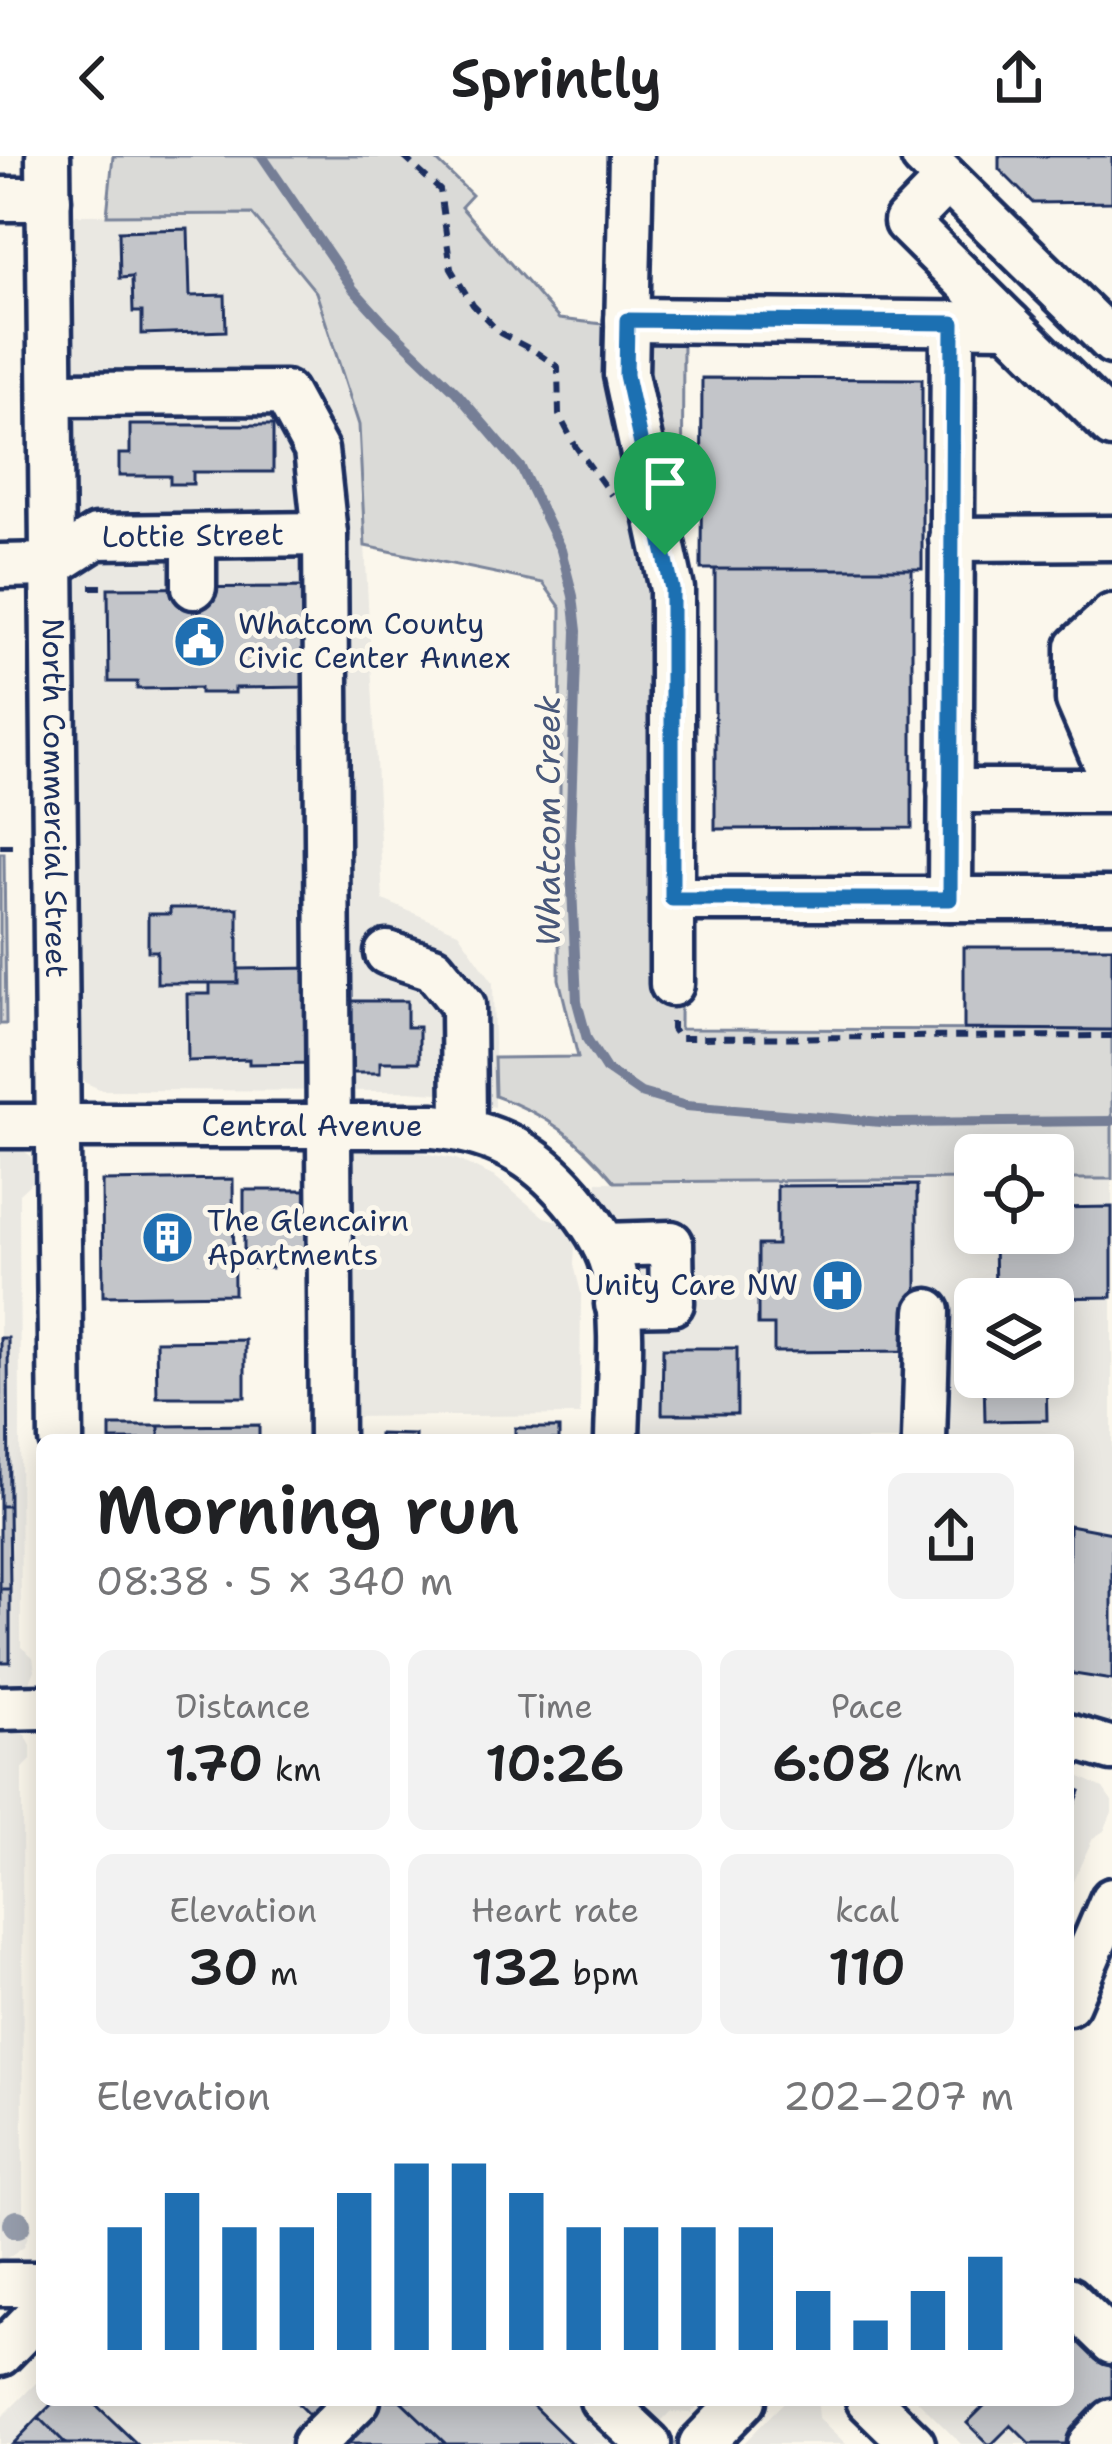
<!DOCTYPE html>
<html lang="en">
<head>
<meta charset="utf-8">
<style>
  body { margin:0; font-family:"Shantell Sans",sans-serif; background:#f2f2f2; color:#202124; height:100vh; display:flex; flex-direction:column; font-size:45px; white-space:nowrap }
  * { box-sizing:border-box; margin:0 }
  p { font-size:39px; color:#757577 }
  .icon { flex:none; width:66px; height:66px; fill:none; stroke:currentColor; stroke-width:2; stroke-linecap:round; stroke-linejoin:round }
  .map { position:relative; flex:1; overflow:hidden }
  .details { position:absolute; left:36px; top:1278px; width:1038px; height:972px; display:flex; flex-direction:column; background:#fff; border-radius:18px; box-shadow:0 6px 30px #0003 }
  .details>* { flex:none }
  .buttons { position:absolute; left:954px; top:978px; display:grid; gap:24px }
  .buttons a { display:grid; place-items:center; width:120px; height:120px; border-radius:18px; background:#fff; box-shadow:0 6px 30px #0003; font-size:60px }
  .pin { position:absolute; display:grid; place-items:center; width:102px; height:102px; color:#fff; margin:-123px -51px; border-radius:50% 50% 50% 0; rotate:-45deg; box-shadow:0 0 12px #0007 }
  .pin .icon { rotate:45deg }
  .round { display:grid; place-items:center; flex:none; width:126px; height:126px; border-radius:18px; background:#f2f2f2 }
  .summary { display:flex; align-items:center; justify-content:space-between; height:204px; padding:0 60px }
  h1 { font-size:66px; font-weight:600; line-height:90px }
  .stats { display:grid; grid-template-columns:repeat(3,1fr); gap:18px; height:204px; padding:12px 60px }
  .stats div { display:grid; align-content:center; border-radius:18px; background:#f2f2f2; text-align:center }
  .stats b { font-size:51px; font-weight:600 }
  .stats small { font-size:33px; font-weight:400 }
  .stats p { font-size:33px }
  .chart { height:336px; padding:24px 60px }
  .chart p { display:flex; justify-content:space-between }
  .chart svg { width:100%; height:216px; margin-top:12px; stroke:#1f6fb2; stroke-width:6 }
  header { display:flex; justify-content:space-between; align-items:center; height:156px; padding:0 60px; background:#fff; font-size:54px; font-weight:600 }
  .map>svg:first-child { display:block }
</style>
</head>
<body>
<header><svg class="icon" aria-label="back" viewBox="0 0 24 24"><path d="M15 5l-7 7 7 7"/></svg>Sprintly<svg class="icon" aria-label="share" viewBox="0 0 24 24"><path d="M12 15V3M7 8l5-5 5 5M5 13v7h14v-7"/></svg></header>
<div class="map">
<svg width="1112" height="2288" viewBox="0 0 1112 2288">
  <rect width="100%" height="100%" fill="#fbf7ec"/>
  <filter id="ink" filterUnits="userSpaceOnUse"><feTurbulence type="fractalNoise" baseFrequency=".00833" numOctaves="2"/><feDisplacementMap in="SourceGraphic" scale="24" xChannelSelector="R" yChannelSelector="G"/><feConvolveMatrix kernelMatrix="1 2 1 2 8 2 1 2 1" color-interpolation-filters="sRGB"/></filter>
  <g filter="url(#ink)">
    <path fill="#eae8e2" fill-rule="evenodd" d="M 252,58 L 316,136 L 359,269 L 383,744 L 458,776 L 493,826 L 495,951 L 437,937 L 409,935 L 102,934 L 86,927 L 81,920 L 74,59 Z
      M 21,993 L 31,1000 L 32,1006 L 32,1026 L 19,1038 L 21,1491 L 33,1501 L 35,1514 L 30,1526 L 22,1531 L 0,1531 L 0,994 Z
      M 412,995 L 456,1003 L 495,1021 L 544,1061 L 564,1067 L 575,1088 L 574,1109 L 581,1137 L 580,1259 L 337,1261 L 337,996 Z
      M 975,1023 L 975,1077 L 1053,1077 L 1053,1023 L 1112,1023 L 1112,1564 L 1106,1566 L 1068,1558 L 1068,1284 L 634,1284 L 644,1273 L 644,1152 L 638,1112 L 624,1078 L 595,1042 L 597,1026 ZM 975,1143 L 1053,1143 L 1053,1221 L 975,1221 Z
      M 5,1574 L 18,1574 L 26,1580 L 31,1590 L 31,1604 L 22,1613 L 23,2062 L 30,2066 L 32,2071 L 24,2090 L 0,2107 L 0,1579 Z
      M 1068,1615 L 1103,1632 L 1112,1645 L 1112,1656 L 1104,1675 L 1093,1682 L 1068,1736 Z
      M 1068,2114 L 1112,2157 L 1112,2288 L 961,2288 L 917,2244 L 1068,2244 Z
      M 42,2221 L 42,2244 L 704,2244 L 691,2257 L 670,2256 L 639,2288 L 0,2288 L 0,2263 Z
      M 786,2244 L 814,2244 L 818,2250 L 819,2262 L 846,2288 L 743,2288 Z"/>
    <path fill="#dadad7" stroke="#7a849a" stroke-width="3" d="M 113,0 L 432,0 L 472,39 L 461,51 L 559,163 L 683,177 L 680,873 L 1112,874 L 1112,1023 L 1053,1023 L 1053,999 L 975,999 L 975,1023 L 615,1026 C 580,984 547,958 495,940 L 494,902 L 578,901 L 559,823 L 561,452 L 543,427 L 365,390 L 359,269 L 316,136 L 252,58 L 107,59 Z
      M 0,697 L 4,697 L 6,868 L 0,868 Z"/>
    <g fill="none" stroke-linecap="round" stroke-linejoin="round">
      <path stroke="#747e96" stroke-width="10" d="M 262,0 L 353,133 L 383,166 L 456,236 L 521,312 L 561,394 L 573,440 L 577,475 L 570,684 L 577,846 L 587,883 L 606,913 L 641,937 L 686,950 L 893,967 L 1112,965"/>
    </g>
    <path fill="#c3c5c9" stroke="#1b2f5e" stroke-width="3" d="M 999,0 L 1112,0 L 1112,46 L 1033,47 L 999,13 Z
      M 188,73 L 190,140 L 225,139 L 226,175 L 142,178 L 142,156 L 133,156 L 132,121 L 120,122 L 119,75 Z
      M 702,222 L 922,223 L 922,413 L 701,413 Z
      M 130,269 L 273,269 L 273,316 L 193,316 L 193,328 L 170,328 L 170,320 L 119,320 L 119,298 L 130,298 Z
      M 715,413 L 912,413 L 912,672 L 715,673 Z
      M 303,431 L 304,531 L 235,532 L 235,537 L 200,537 L 200,532 L 137,533 L 137,526 L 109,526 L 108,432 Z
      M 170,752 L 238,752 L 238,827 L 157,827 L 157,795 L 148,795 L 148,758 L 170,758 Z
      M 964,791 L 1112,791 L 1112,874 L 964,873 Z
      M 319,812 L 321,907 L 249,908 L 249,903 L 188,905 L 187,838 L 210,838 L 210,827 L 238,827 L 238,813 Z
      M 350,845 L 407,845 L 407,871 L 419,871 L 419,906 L 380,906 L 380,917 L 350,917 Z
      M 233,1023 L 234,1138 L 103,1140 L 102,1025 Z
      M 917,1029 L 917,1195 L 774,1196 L 774,1169 L 758,1169 L 758,1089 L 777,1089 L 777,1030 Z
      M 244,1034 L 306,1034 L 306,1102 L 272,1103 L 272,1112 L 253,1112 L 253,1099 L 244,1099 Z
      M 1112,1051 L 1112,1141 L 995,1143 L 994,1077 L 1053,1077 L 1053,1052 Z
      M 0,1182 L 8,1182 L 9,1350 L 0,1350 Z
      M 245,1184 L 245,1241 L 157,1241 L 156,1185 Z
      M 663,1192 L 737,1192 L 737,1258 L 662,1258 Z
      M 984,1221 L 1046,1221 L 1047,1264 L 985,1265 Z
      M 259,1269 L 259,1284 L 159,1284 L 159,1270 Z
      M 110,1270 L 159,1270 L 159,1284 L 110,1284 Z
      M 515,1272 L 559,1272 L 559,1284 L 515,1284 Z
      M 379,1278 L 415,1279 L 415,1284 L 379,1284 Z
      M 0,1350 L 9,1350 L 10,1433 L 0,1433 Z
      M 1069,1369 L 1112,1377 L 1112,1524 L 1068,1517 Z
      M 0,1433 L 10,1433 L 10,1506 L 0,1506 Z
      M 1068,1630 L 1080,1635 L 1068,1664 Z
      M 1068,2164 L 1112,2212 L 1112,2262 L 1087,2288 L 1030,2288 L 1011,2269 L 992,2288 L 988,2288 L 967,2267 L 987,2247 L 983,2244 L 1068,2244 Z
      M 56,2244 L 91,2244 L 137,2288 L 66,2288 L 39,2261 Z
      M 294,2244 L 327,2244 L 311,2261 Z
      M 379,2244 L 400,2244 L 446,2288 L 337,2288 Z
      M 400,2244 L 527,2244 L 572,2288 L 446,2288 Z
      M 39,2261 L 66,2288 L 13,2288 Z"/>
    <g fill="none" stroke-linecap="round" stroke-linejoin="round">
      <defs>
        <g id="minor">
          <path id="s1" d="M 48,0 L 61,1284"/>
          <path d="M 631,0 L 626,219 L 672,433 L 672,828"/>
          <path d="M 923,0 L 1112,186"/>
          <path d="M 947,24 L 906,66 L 1112,270"/>
          <path d="M 0,43 L 49,43"/>
          <path d="M 627,164 L 1009,168"/>
          <path d="M 51,238 L 285,237 L 316,294 L 325,378 L 331,1284"/>
          <path d="M 194,380 L 194,431"/>
          <path d="M 951,383 L 1112,382"/>
          <path id="s2" d="M 0,410 L 52,409 L 96,381 L 325,378"/>
          <path d="M 1112,460 L 1078,491 L 1078,544 L 1112,623"/>
          <path d="M 1109,603 L 1112,503"/>
          <path d="M 950,635 L 1112,635"/>
          <path d="M 672,743 L 1112,743"/>
          <path d="M 950,743 L 953,167"/>
          <path d="M 387,797 L 433,812 L 463,849 L 464,973"/>
          <path id="s3" d="M 0,970 L 434,970 C 463,973 495,981 521,997 C 558,1019 606,1075 614,1118 C 625,1171 618,1230 617,1284"/>
          <path d="M 604,1089 L 671,1087 L 672,1147 L 617,1148"/>
          <path d="M 924,1284 L 928,1155"/>
          <path d="M 0,1552 L 42,1551"/>
          <path d="M 1068,1580 L 1112,1593"/>
          <path d="M 1068,1847 L 1112,1744"/>
          <path d="M 0,2128 L 42,2128"/>
          <path d="M 1068,2143 L 1112,2186"/>
          <path d="M 0,2198 L 42,2155"/>
          <path d="M 602,2244 L 649,2288"/>
          <path d="M 868,2244 L 913,2288"/>
          <path d="M 314,2288 L 358,2244"/>
          <path d="M 701,2288 L 744,2244"/>
          <path d="M 1090,2288 L 1112,2265"/>
        </g>
      </defs>
      <use href="#minor" stroke="#1b2f5e" stroke-width="51"/>
      <path stroke="#1b2f5e" stroke-width="6" stroke-dasharray="12 9" stroke-linecap="butt" d="M 403,0 L 440,34 L 451,113 L 473,149 L 500,177 L 536,196 L 558,211 L 559,259 L 576,291 L 611,339
        M 90,431 L 103,431
        M 0,690 L 12,690
        M 672,866 L 672,873 L 678,882 L 1112,880"/>
      <use href="#minor" stroke="#fbf7ec" stroke-width="42"/>
    </g>
    <circle fill="#959cab" cx="17" cy="2068" r="14"/>
  </g>
  <g fill="none" stroke-linecap="round" stroke-linejoin="round" filter="url(#ink)">
    <defs>
      <path id="route" d="M 627,164 L 953,167 L 950,743 L 672,743 L 672,433 L 626,219 Z"/>
    </defs>
    <use href="#route" stroke="#fff" stroke-width="24"/>
    <use href="#route" stroke="#1f6fb2" stroke-width="15"/>
  </g>
  <defs>
    <symbol id="civic-disc" viewBox="-11 -11 22 22"><circle r="9.5" fill="#1f6fb2" stroke="#fbf7ec"/><path d="M-.6-6.5H3V-4.5H.6V-3L4-1V1h2V6H-6V1h2V-1L-.6-3ZM-1.2 2.5V6h2.4V2.5Z" fill="#fff"/></symbol>
    <symbol id="building-disc" viewBox="-11 -11 22 22"><circle r="9.5" fill="#1f6fb2" stroke="#fbf7ec"/><path d="M-4-6H4V6H1V3H-1V6H-4ZM-2.5-4.3h1.7v1.8h-1.7ZM.8-4.3h1.7v1.8H.8ZM-2.5-1h1.7V.8h-1.7ZM.8-1h1.7V.8H.8Z" fill="#fff"/></symbol>
    <symbol id="hospital-disc" viewBox="-11 -11 22 22"><circle r="9.5" fill="#1f6fb2" stroke="#fbf7ec"/><path d="M-5-5h3v3.5h4V-5h3V5h-3V1.5h-4V5h-3Z" fill="#fff"/></symbol>
  </defs>
  <g fill-rule="evenodd">
    <use href="#civic-disc" x="170" y="456" width="59" height="59"/>
    <use href="#building-disc" x="138" y="1052" width="59" height="59"/>
    <use href="#hospital-disc" x="808" y="1100" width="59" height="59"/>
  </g>
  <g text-anchor="middle" stroke-width="10" stroke-linejoin="round" paint-order="stroke">
    <g font-size="30" fill="#1b2f5e" stroke="#fbf7ec">
      <text dy="10" stroke="none"><textPath href="#s2" startOffset="201">Lottie Street</textPath></text>
      <text dy="10" stroke="none"><textPath href="#s1" startOffset="642">North Commercial Street</textPath></text>
      <text dy="10" stroke="none"><textPath href="#s3" startOffset="312">Central Avenue</textPath></text>
    </g>
    <g font-size="30" fill="#1b2f5e" stroke="#fbf7ec" text-anchor="start">
      <text x="238" y="478">Whatcom County<tspan x="238" dy="34">Civic Center Annex</tspan></text>
      <text x="207" y="1075">The Glencairn<tspan x="207" dy="34">Apartments</tspan></text>
      <text x="798" y="1139" text-anchor="end">Unity Care NW</text>
    </g>
    <g font-size="33" font-style="italic" fill="#47577a" stroke="#fbf7ec">
      <text transform="translate(548 665) rotate(-90)" y="12">Whatcom Creek</text>
    </g>
  </g>
</svg>
<div class="buttons">
<a><svg class="icon" aria-label="locate" viewBox="0 0 24 24"><circle cx="12" cy="12" r="6"/><path d="M12 2v4M12 18v4M2 12h4M18 12h4"/></svg></a>
<a><svg class="icon" aria-label="layers" viewBox="0 0 24 24"><path d="M12 4l9 5-9 5-9-5zM3 14l9 5 9-5"/></svg></a>
</div>
<div class="pin" style="left:665px;top:399px;background:#1e9e55"><svg class="icon" aria-label="arrive" viewBox="0 0 24 24"><path d="M6 21V4h12l-3 4 3 4H6"/></svg></div>
<section class="details">
<div class="summary"><div><h1>Morning run</h1><p>08:38 · 5 × 340 m</p></div><a class="round"><svg class="icon" aria-label="share" viewBox="0 0 24 24"><path d="M12 15V3M7 8l5-5 5 5M5 13v7h14v-7"/></svg></a></div>
<div class="stats">
<div><p>Distance</p><b>1.70<small> km</small></b></div>
<div><p>Time</p><b>10:26</b></div>
<div><p>Pace</p><b>6:08<small> /km</small></b></div>
</div>
<div class="stats">
<div><p>Elevation</p><b>30<small> m</small></b></div>
<div><p>Heart rate</p><b>132<small> bpm</small></b></div>
<div><p>kcal</p><b>110</b></div>
</div>
<div class="chart"><p><span>Elevation</span>202–207 m</p>
<svg viewBox="0 0 160 44" preserveAspectRatio="none"><path d="M5 44V19M15 44V12M25 44V19M35 44V19M45 44V12M55 44V6M65 44V6M75 44V12M85 44V19M95 44V19M105 44V19M115 44V19M125 44V32M135 44V38M145 44V32M155 44V25"/></svg>
</div>
</section>
</div>
</body>
</html>
